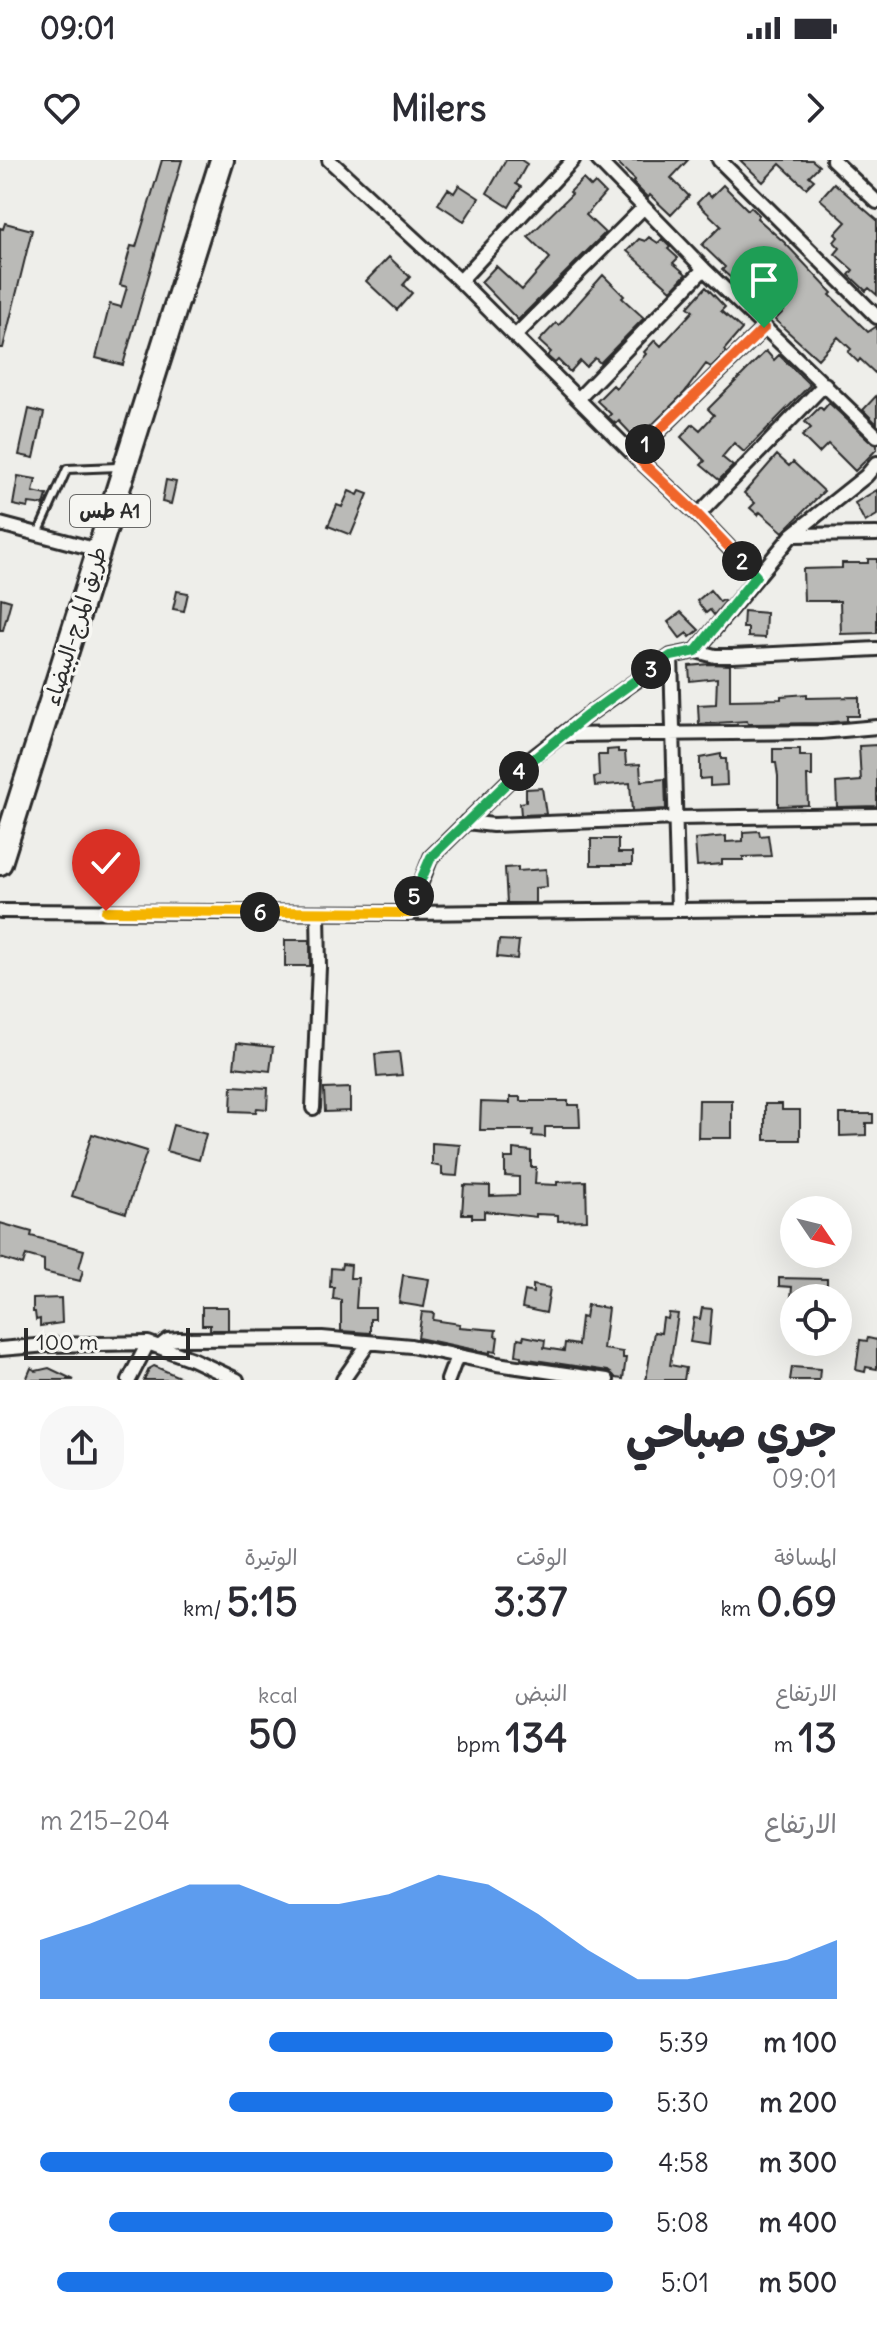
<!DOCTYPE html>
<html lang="ar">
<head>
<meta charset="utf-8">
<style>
  body { margin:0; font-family:Delius,"Playpen Sans Arabic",sans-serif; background:#f7f7f7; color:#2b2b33; direction:rtl; height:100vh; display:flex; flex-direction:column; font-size:30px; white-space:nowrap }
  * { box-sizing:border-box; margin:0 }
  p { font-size:26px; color:#7c7c81 }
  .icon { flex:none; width:44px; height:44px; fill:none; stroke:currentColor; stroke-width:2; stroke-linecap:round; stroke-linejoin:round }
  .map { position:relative; height:1220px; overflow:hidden; direction:ltr }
  .drawer { display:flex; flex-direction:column; background:#fff; flex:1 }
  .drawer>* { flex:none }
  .needle { width:52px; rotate:125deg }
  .fabs { position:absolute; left:780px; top:1036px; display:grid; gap:16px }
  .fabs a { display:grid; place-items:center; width:72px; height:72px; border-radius:50%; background:#fff; box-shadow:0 8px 32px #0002; font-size:40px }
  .scale { position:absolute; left:24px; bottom:20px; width:166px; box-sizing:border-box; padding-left:8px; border:4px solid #2b2b2b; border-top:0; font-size:22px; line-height:28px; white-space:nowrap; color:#2b2b2b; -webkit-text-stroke:6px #f6f6f2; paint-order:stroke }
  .pin { position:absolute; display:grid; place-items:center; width:68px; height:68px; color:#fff; margin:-82px -34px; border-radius:50% 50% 50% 0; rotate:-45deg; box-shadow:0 0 8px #0007 }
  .pin .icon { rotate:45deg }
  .km { position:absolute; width:40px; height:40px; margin:-20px; border-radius:50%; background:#222; color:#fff; font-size:22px; line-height:40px; text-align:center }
  .round { display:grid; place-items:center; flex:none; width:84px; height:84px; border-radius:32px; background:#f7f7f7 }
  .overview { display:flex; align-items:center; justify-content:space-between; height:136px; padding:0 40px }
  h1 { font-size:44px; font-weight:700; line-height:60px }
  .metrics { display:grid; grid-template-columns:repeat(3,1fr); gap:12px; height:136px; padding:8px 40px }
  .metrics div { display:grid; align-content:center }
  .metrics b { font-size:40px; font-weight:700 }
  .metrics small { font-size:22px; font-weight:400 }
  .metrics p { font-size:22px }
  .chart { height:224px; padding:16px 40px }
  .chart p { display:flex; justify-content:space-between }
  .chart svg { width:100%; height:144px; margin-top:8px; fill:#1a73e8; opacity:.7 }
  ul { padding:0 40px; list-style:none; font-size:26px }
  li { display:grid; grid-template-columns:128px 96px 1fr; align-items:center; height:60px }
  li i { height:20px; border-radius:10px; background:#1a73e8 }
  .status { display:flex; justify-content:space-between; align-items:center; height:56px; padding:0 40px; background:#fff; direction:ltr }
  .status svg { height:22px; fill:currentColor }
  header { display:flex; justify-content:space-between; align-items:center; height:104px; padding:0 40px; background:#fff; font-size:36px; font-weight:700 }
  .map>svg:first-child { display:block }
</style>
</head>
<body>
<div class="status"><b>09:01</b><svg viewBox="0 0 49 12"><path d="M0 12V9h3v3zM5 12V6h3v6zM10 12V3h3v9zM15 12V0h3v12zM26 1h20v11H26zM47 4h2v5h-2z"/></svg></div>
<header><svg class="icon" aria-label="forward" viewBox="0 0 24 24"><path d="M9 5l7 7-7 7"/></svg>Milers<svg class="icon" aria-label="heart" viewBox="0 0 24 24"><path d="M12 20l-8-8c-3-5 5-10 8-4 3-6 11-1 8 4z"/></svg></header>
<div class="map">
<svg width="877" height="1220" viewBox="0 0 877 1220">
  <rect width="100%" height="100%" fill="#eeeeea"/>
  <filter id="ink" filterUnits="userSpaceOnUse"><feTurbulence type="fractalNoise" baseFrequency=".0125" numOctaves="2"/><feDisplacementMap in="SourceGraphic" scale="16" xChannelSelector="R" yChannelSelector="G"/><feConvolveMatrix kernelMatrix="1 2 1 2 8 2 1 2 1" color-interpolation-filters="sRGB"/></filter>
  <g filter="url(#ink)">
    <path fill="#babab7" stroke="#2b2b2b" stroke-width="2" d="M 162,0 L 182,0 L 123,205 L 96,198 L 110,144 L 121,147 L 127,127 L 120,125 L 131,86 L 136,87 Z
      M 506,0 L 521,0 L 527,4 L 516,24 L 521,27 L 509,47 L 487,33 Z
      M 614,0 L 688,0 L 671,18 L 689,36 L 671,55 L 650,35 L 648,38 L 633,23 L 635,20 Z
      M 740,0 L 812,0 L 819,6 L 809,16 L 814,20 L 806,28 L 780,4 L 763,22 Z
      M 583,19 L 591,27 L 595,23 L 605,33 L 586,55 L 605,73 L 518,160 L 481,122 L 496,106 L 522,130 L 550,98 L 528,77 L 572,34 L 570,32 Z
      M 834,23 L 877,60 L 877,135 L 869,128 L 866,131 L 849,115 L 853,110 L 835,94 L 840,88 L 834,82 L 838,77 L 835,74 L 846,62 L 820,39 Z
      M 459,25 L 479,38 L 464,61 L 438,44 L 448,29 L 454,33 Z
      M 723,25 L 748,50 L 751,47 L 759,55 L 757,58 L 784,82 L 832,133 L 830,135 L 868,172 L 877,166 L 877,215 L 860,199 L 858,202 L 848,192 L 851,189 L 838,177 L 818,199 L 775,160 L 784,151 L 770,137 L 761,145 L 722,110 L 725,107 L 702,85 L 721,66 L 697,43 L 707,33 L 711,37 Z
      M 5,63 L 32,70 L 3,188 L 0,188 L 0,68 L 3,69 Z
      M 649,77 L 658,83 L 662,79 L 670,87 L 668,89 L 678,98 L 673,103 L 686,114 L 671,130 L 627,91 L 639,79 L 645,81 Z
      M 389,97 L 410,117 L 403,125 L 412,133 L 397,150 L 366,121 Z
      M 603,115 L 624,136 L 622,138 L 644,158 L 600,203 L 595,198 L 586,207 L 580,201 L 570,212 L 558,200 L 555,203 L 547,196 L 551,192 L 539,181 L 556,163 L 559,165 Z
      M 706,127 L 725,147 L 721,151 L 742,169 L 724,190 L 726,193 L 711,207 L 706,204 L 684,233 L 637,280 L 619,261 L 616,264 L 608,257 L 611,254 L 597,241 L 613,225 L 616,228 L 646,194 L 644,192 L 655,180 L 661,186 L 693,151 L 688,147 Z
      M 766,191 L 774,200 L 779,195 L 810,225 L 744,292 L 734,283 L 722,297 L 733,306 L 719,320 L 701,305 L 705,301 L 681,277 L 693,264 L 700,270 L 714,255 L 708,249 Z
      M 877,235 L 877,264 L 863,250 Z
      M 829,243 L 871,282 L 877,285 L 877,289 L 855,311 L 828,284 L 819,293 L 802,276 L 811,268 L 805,262 L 820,247 L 823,250 Z
      M 29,249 L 44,253 L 34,298 L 19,295 Z
      M 777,295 L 789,306 L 793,302 L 824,331 L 783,372 L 760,352 L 758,355 L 750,348 L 755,343 L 744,333 Z
      M 18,316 L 36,319 L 33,332 L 47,335 L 44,345 L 29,343 L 28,348 L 13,345 Z
      M 166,320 L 176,322 L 171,344 L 162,342 Z
      M 877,330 L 877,355 L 865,362 L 855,343 Z
      M 349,331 L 358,335 L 360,331 L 368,334 L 351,375 L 328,366 L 337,345 L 342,347 Z
      M 868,399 L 877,399 L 877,473 L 841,474 L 840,441 L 804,441 L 803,409 L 842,408 L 842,403 L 868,403 Z
      M 710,430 L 720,442 L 723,440 L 725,442 L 714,455 L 710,450 L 706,453 L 697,441 Z
      M 177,431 L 188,433 L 184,451 L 173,449 Z
      M 1,438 L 11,441 L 3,470 L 0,470 Z
      M 744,451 L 766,453 L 765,478 L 748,477 L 748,468 L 743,468 Z
      M 681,452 L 699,470 L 690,477 L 687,473 L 680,478 L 668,462 Z
      M 710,504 L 730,505 L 730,540 L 781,539 L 781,536 L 807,534 L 807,538 L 859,537 L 859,556 L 847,556 L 847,561 L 821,563 L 748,564 L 747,561 L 699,564 L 698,545 L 716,544 L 717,518 L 690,521 L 689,506 Z
      M 877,585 L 877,646 L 837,647 L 836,623 L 861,621 L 859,586 Z
      M 618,589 L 618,592 L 625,592 L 626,605 L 640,604 L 641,621 L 665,619 L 666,649 L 632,651 L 630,623 L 595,626 L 594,617 L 599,616 L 598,595 L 607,595 L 607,590 Z
      M 773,589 L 800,589 L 800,596 L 812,596 L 812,616 L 807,616 L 808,645 L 778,646 L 778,616 L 776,603 L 773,603 Z
      M 721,594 L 721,599 L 726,599 L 727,625 L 710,626 L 710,618 L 700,619 L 700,598 Z
      M 542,628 L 546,654 L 521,655 L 520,643 L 526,642 L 526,629 Z
      M 759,671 L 760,676 L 768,675 L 771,696 L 743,697 L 743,700 L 722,700 L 722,704 L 697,706 L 695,679 L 726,676 L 726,682 L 743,681 L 743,672 Z
      M 591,679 L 618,679 L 618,693 L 632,693 L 632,705 L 591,705 Z
      M 518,707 L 518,711 L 546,709 L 547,727 L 535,728 L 535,743 L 507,743 L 505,708 Z
      M 285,780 L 310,780 L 310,806 L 285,806 Z
      M 499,780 L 519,781 L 517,799 L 497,797 Z
      M 237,883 L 273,887 L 270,911 L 234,907 Z
      M 399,892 L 402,915 L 377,917 L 375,894 Z
      M 232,926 L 268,928 L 267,949 L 257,948 L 256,952 L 231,951 Z
      M 350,928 L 350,951 L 325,952 L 324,929 Z
      M 510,937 L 520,937 L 520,941 L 568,941 L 568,945 L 579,945 L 580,967 L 545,967 L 545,977 L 532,976 L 533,970 L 480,970 L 481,942 L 510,943 Z
      M 699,940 L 732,940 L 732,978 L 698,978 Z
      M 765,944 L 782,944 L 782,950 L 800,950 L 800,980 L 765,980 Z
      M 840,954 L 873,954 L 873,963 L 866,963 L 866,975 L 840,976 Z
      M 173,965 L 206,974 L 199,1000 L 166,991 Z
      M 92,974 L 147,991 L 126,1053 L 72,1036 Z
      M 432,983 L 460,985 L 457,1016 L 442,1015 L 442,1007 L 432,1005 Z
      M 513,989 L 531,991 L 531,1007 L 536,1007 L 535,1024 L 557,1025 L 557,1022 L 586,1021 L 587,1060 L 558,1061 L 558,1055 L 536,1054 L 536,1057 L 484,1051 L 484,1058 L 472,1058 L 472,1054 L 462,1054 L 464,1025 L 490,1026 L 490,1036 L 519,1035 L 519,1017 L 505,1016 L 505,998 L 513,998 Z
      M 0,1063 L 32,1072 L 31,1076 L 84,1090 L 79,1108 L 83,1110 L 80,1121 L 44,1112 L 44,1100 L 26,1095 L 23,1105 L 0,1098 Z
      M 342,1104 L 351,1105 L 350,1118 L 358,1118 L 356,1148 L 375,1148 L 375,1159 L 370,1159 L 370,1173 L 341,1171 L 341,1140 L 333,1139 L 334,1127 L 330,1127 L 331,1108 L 341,1109 Z
      M 403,1115 L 429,1119 L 424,1147 L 399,1143 Z
      M 779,1118 L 827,1119 L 827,1138 L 791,1138 L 792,1127 L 779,1126 Z
      M 533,1125 L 550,1128 L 546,1153 L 522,1148 L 525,1131 L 533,1133 Z
      M 61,1138 L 62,1163 L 40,1166 L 40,1159 L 36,1160 L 35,1152 L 33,1152 L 33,1139 Z
      M 587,1145 L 608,1148 L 603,1189 L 623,1192 L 623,1198 L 626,1198 L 623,1219 L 616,1218 L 608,1211 L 521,1198 L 521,1196 L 516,1195 L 518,1178 L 523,1179 L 524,1176 L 545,1180 L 544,1188 L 564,1191 L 565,1183 L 578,1185 L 581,1157 L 585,1158 Z
      M 202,1147 L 228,1147 L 228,1170 L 210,1170 L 210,1165 L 202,1165 Z
      M 702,1148 L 712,1149 L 709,1185 L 690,1182 L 694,1158 L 700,1159 Z
      M 422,1152 L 434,1153 L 433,1160 L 460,1164 L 459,1167 L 496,1170 L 495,1176 L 498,1177 L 496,1192 L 490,1191 L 490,1193 L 418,1178 Z
      M 669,1153 L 678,1154 L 670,1205 L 686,1208 L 684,1220 L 646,1220 L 654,1172 L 661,1173 L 663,1158 L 668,1159 Z
      M 868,1178 L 877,1180 L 877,1209 L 866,1207 L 865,1212 L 856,1210 L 860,1180 L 867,1181 Z
      M 154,1206 L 186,1220 L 144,1220 L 149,1209 Z
      M 792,1207 L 820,1209 L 819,1220 L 790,1220 Z
      M 31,1208 L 36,1211 L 49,1208 L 74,1220 L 26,1220 Z"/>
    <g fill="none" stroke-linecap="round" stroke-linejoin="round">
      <defs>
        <path id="lane" d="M 37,376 L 67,309 L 118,307"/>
        <path id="street" d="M 329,0 L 460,121 L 634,295 L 698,355 L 756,416
          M 598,0 L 704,109 L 877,276
          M 719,0 L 877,157
          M 833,0 L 877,42
          M 460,121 L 573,0
          M 516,175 L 643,48
          M 579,238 L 704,109
          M 634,295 L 764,168
          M 698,355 L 825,224
          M 0,364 L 98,390
          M 792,375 L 877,374
          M 696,491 L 715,496 L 732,496 L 877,489
          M 671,496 L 678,750
          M 562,575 L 821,572 L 877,567
          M 466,662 L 493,665 L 677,658 L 877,655
          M 0,751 L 409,753 L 877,748
          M 409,753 L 431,697 L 532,598 L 585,557 L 671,496 L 696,491 L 792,375 L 866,316 L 877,303
          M 313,948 L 319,807 L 318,753
          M 159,1187 L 168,1180 L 179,1179 L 322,1178 L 411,1186 L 497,1204 L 607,1220
          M 0,1189 L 48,1185 L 148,1183 L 192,1199 L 237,1220
          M 129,1220 L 148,1183
          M 343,1220 L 368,1184
          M 448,1220 L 457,1196"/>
        <path id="highway" d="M 0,703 L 222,0"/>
      </defs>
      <use href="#lane" stroke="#2b2b2b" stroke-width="12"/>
      <use href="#street" stroke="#2b2b2b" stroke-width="18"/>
      <use href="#highway" stroke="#2b2b2b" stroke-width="28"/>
      <use href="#lane" stroke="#f6f6f2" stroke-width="6"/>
      <use href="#street" stroke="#f6f6f2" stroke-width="12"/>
      <use href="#highway" stroke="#f6f6f2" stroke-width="22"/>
    </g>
  </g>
  <g fill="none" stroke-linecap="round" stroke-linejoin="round" filter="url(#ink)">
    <defs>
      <path id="split-1" d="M 645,284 L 764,168"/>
      <path id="split-2" d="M 645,284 L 634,295 L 698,355 L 742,401"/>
      <path id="split-3" d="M 651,509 L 671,496 L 696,491 L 756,416 L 742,401"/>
      <path id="split-4" d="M 519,611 L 585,557 L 651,509"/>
      <path id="split-5" d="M 414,736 L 431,697 L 519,611"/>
      <path id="split-6" d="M 260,752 L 409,753 L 414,736"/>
      <path id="split-7" d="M 106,751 L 260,752"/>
    </defs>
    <use href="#split-1" stroke="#fff" stroke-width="16"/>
    <use href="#split-2" stroke="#fff" stroke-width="16"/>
    <use href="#split-3" stroke="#fff" stroke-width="16"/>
    <use href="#split-4" stroke="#fff" stroke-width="16"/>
    <use href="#split-5" stroke="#fff" stroke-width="16"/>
    <use href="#split-6" stroke="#fff" stroke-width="16"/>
    <use href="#split-7" stroke="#fff" stroke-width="16"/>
    <use href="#split-1" stroke="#f0652b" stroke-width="10"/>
    <use href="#split-2" stroke="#f0652b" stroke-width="10"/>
    <use href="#split-3" stroke="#22a559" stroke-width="10"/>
    <use href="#split-4" stroke="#22a559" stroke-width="10"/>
    <use href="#split-5" stroke="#22a559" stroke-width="10"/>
    <use href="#split-6" stroke="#f5b400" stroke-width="10"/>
    <use href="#split-7" stroke="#f5b400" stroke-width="10"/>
  </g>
  <g text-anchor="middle" stroke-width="7" stroke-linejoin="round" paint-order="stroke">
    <rect fill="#f6f6f2" stroke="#686867" stroke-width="2" x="70" y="335" width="80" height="32" rx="6"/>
    <g font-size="20" font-weight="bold" fill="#2b2b2b">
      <text x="110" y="358">طس A1</text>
    </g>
    <g font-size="22" fill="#2b2b2b" stroke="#f6f6f2">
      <text transform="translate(75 466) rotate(-73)" y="8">طريق المرج-البيضاء</text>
    </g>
  </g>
</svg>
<div class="fabs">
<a><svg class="needle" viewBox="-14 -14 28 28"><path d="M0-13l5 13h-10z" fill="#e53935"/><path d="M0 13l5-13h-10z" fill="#7c7c81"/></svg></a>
<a><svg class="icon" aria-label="locate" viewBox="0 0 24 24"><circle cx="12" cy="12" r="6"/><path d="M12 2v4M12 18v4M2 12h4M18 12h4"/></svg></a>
</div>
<div class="scale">100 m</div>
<div class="pin" style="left:764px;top:168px;background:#1e9e55"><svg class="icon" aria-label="arrive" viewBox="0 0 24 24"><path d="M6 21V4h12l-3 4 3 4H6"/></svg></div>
<div class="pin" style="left:106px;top:751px;background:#d93025"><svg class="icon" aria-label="check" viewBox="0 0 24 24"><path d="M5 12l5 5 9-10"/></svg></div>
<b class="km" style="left:645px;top:284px">1</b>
<b class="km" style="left:742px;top:401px">2</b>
<b class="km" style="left:651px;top:509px">3</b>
<b class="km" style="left:519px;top:611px">4</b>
<b class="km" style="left:414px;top:736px">5</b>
<b class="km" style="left:260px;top:752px">6</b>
</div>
<section class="drawer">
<div class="overview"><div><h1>جري صباحي</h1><p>09:01</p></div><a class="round"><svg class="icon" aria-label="share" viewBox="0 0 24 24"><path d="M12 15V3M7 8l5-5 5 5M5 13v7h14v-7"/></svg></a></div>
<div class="metrics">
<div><p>المسافة</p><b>0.69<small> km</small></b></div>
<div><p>الوقت</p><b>3:37</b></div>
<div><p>الوتيرة</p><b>5:15<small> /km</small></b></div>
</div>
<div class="metrics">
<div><p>الارتفاع</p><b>13<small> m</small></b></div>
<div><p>النبض</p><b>134<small> bpm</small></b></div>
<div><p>kcal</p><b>50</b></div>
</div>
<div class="chart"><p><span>الارتفاع</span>204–215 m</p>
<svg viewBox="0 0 160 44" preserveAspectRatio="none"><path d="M0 44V26L10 21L20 15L30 9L40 9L50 15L60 15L70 12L80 6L90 9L100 18L110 29L120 38L130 38L140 35L150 32L160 26V44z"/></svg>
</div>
<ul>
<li><b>100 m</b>5:39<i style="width:60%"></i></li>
<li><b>200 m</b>5:30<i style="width:67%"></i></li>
<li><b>300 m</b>4:58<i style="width:100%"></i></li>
<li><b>400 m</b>5:08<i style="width:88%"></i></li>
<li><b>500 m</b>5:01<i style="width:97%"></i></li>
</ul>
</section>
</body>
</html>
